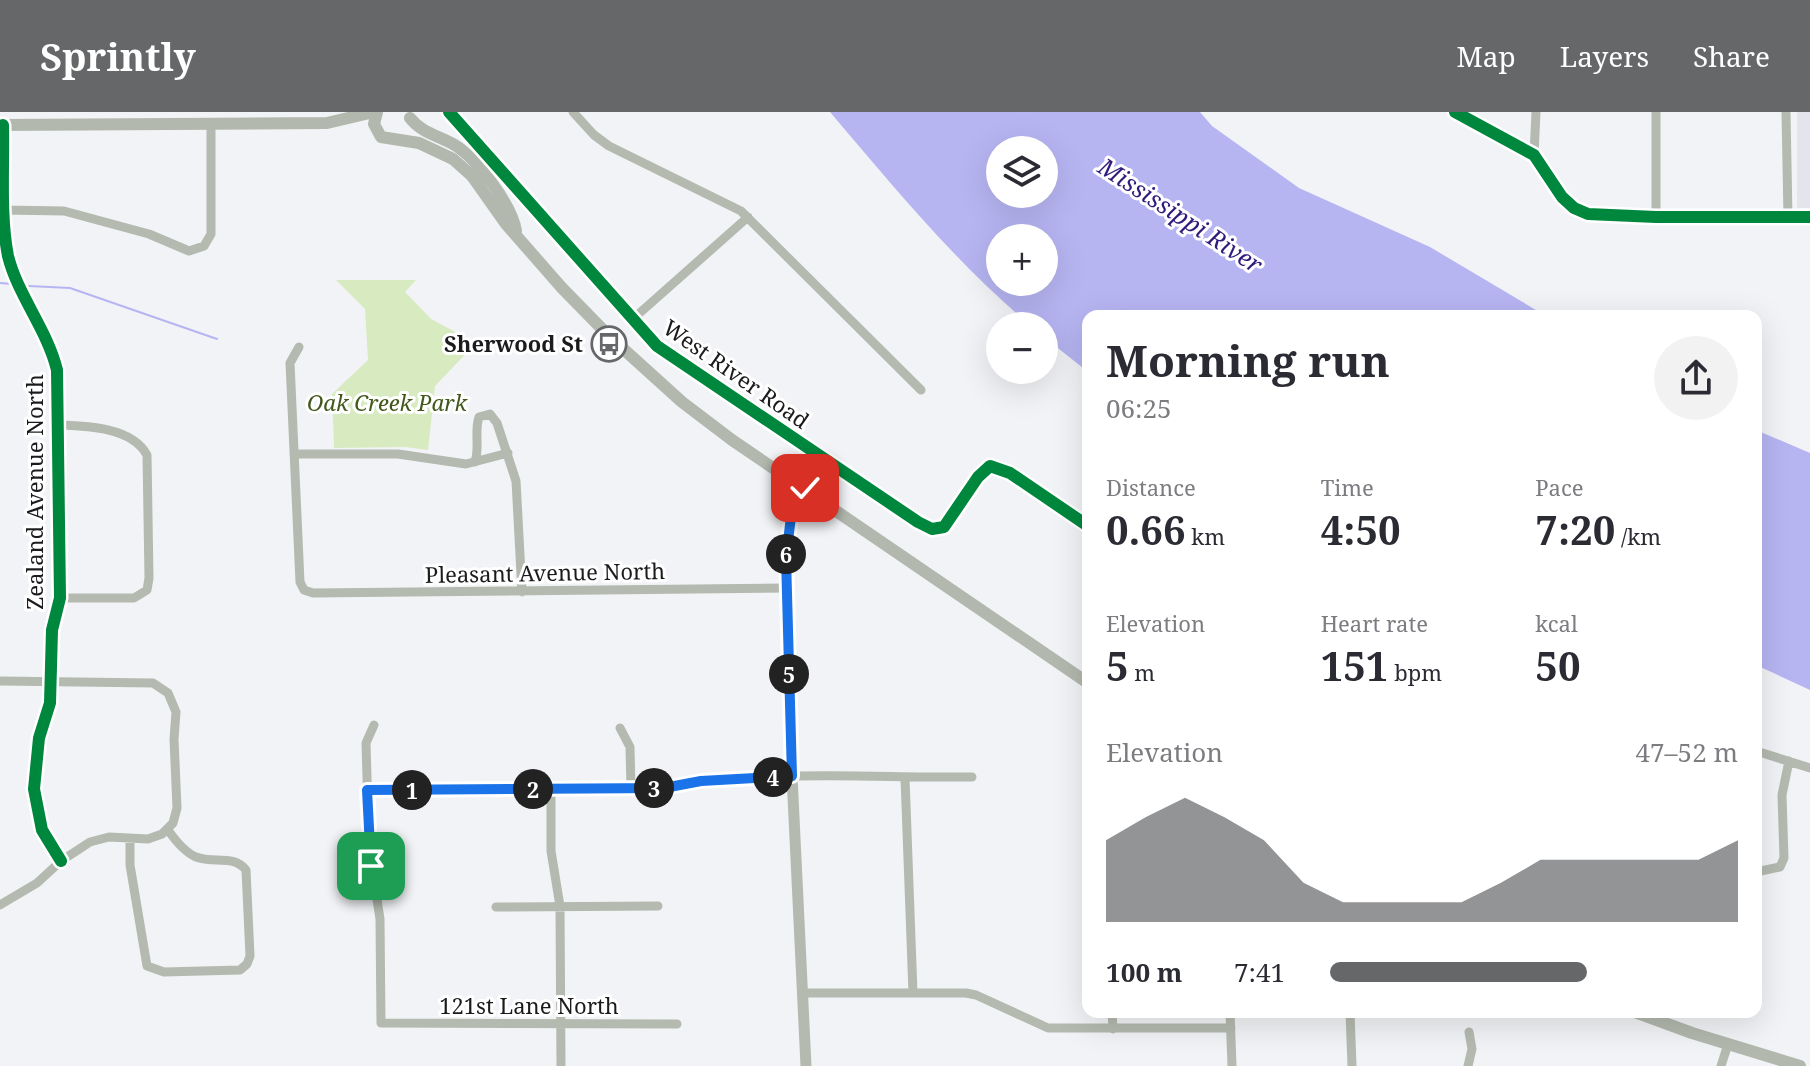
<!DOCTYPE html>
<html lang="en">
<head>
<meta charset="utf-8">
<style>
  body { margin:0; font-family:"Noto Serif",serif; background:#f2f2f3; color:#2b2b33; height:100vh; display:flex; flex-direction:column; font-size:30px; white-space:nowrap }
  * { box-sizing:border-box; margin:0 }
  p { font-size:26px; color:#7c7c81 }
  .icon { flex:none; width:44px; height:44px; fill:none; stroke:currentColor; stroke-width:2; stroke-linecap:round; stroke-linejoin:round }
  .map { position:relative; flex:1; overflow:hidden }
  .details { position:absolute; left:1082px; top:198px; width:680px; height:708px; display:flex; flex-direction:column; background:#fff; border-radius:16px; box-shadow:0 8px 32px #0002 }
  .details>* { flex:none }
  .fabs { position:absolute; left:986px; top:24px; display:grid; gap:16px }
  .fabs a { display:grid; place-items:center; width:72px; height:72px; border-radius:50%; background:#fff; box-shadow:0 8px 32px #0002; font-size:40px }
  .pin { position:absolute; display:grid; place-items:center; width:68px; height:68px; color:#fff; margin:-34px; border-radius:16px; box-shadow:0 4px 12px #0006 }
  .km { position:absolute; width:40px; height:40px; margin:-20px; border-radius:50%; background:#222; color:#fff; font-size:22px; line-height:40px; text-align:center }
  .round { display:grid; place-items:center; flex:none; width:84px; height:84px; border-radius:42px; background:#f2f2f3 }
  .summary { display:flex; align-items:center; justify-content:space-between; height:136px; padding:0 24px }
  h1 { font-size:44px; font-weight:700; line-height:60px }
  .figures { display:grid; grid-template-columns:repeat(3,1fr); gap:12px; height:136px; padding:8px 24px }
  .figures div { display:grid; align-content:center }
  .figures b { font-size:40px; font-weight:700 }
  .figures small { font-size:22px; font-weight:400 }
  .figures p { font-size:22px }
  .chart { height:224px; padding:16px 24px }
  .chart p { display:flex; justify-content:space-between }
  .chart svg { width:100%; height:144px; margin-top:8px; fill:#666769; opacity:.7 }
  ul { padding:0 24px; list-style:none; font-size:26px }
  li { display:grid; grid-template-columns:128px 96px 1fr; align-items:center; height:60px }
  li i { height:20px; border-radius:10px; background:#666769 }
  header { display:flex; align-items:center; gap:48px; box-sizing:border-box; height:112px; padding:0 40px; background:#666769; color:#fff }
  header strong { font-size:38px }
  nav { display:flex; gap:44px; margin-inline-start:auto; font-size:28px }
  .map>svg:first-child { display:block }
</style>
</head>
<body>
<header>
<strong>Sprintly</strong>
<nav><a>Map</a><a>Layers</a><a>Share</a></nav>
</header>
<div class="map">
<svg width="1810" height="954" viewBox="0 0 1810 954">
  <rect width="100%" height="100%" fill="#f2f3f6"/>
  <path fill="#e4e5ec" d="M 1797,0 L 1810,0 L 1810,96 L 1797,96 Z"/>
  <path fill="#d8eac0" d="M 336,168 L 416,168 L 405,180 L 431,207 L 476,231 L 435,274 L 428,338 L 405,335 L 334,336 L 332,282 L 368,248 L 365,197 Z"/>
  <path fill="#b6b5f2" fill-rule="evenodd" d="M 830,0 L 1200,0 L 1212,14 L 1299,76 L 1430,135 L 1546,204 L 1088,204 L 1088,260 L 1044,225 L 1044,214 L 1031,214 C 955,150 894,75 830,0 ZM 1000,38 L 1044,38 L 1044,82 L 1000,82 ZM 1000,126 L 1044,126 L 1044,170 L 1000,170 Z
    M 1756,318 L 1810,341 L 1810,578 L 1756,553 Z"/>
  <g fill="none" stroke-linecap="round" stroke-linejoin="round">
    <path stroke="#b6b5f2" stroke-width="2" d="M 0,171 L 12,172
      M 29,174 L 70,176 L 217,227"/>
    <path stroke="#b4baaf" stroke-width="9" d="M 449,0 L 657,234 L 918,410 L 932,417 L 944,415 L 978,365 L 990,354 L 1010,361 L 1088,414
      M 573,0 L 594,23 L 609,34 L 741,99 L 921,278
      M 1455,0 L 1534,43
      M 1536,0 L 1534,43 L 1562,85 L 1574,96 L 1588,102 L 1656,105 L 1810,105
      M 1786,0 L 1788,105
      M 3,13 C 4,55 0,103 8,144 C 18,184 47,217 57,258 L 60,486 L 52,518 L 50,591 L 39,626 L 34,677 L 42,718 L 61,749
      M 3,98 L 64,99 L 149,122 L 189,139 L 204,134 L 211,122 L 211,12
      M 1656,105 L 1656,0
      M 634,206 L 748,105
      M 299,235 L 290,251 L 300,470 L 304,478 L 313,481 L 786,476
      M 58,313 C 87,314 132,315 147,343 L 149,466 L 147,478 L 134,486 L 60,486
      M 294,342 L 398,342 L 466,352 L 508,341
      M 475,350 C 480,335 474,319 479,305 L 490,302 L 497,311 L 516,369 L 522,480
      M 0,569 L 153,571 L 168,581 L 176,600 L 174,627 L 177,696 L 173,711 L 162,722 L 148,727 L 109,725 L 90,730 L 61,749 L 37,771 L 0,793
      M 374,613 L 366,631 L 369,735 L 380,807 L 381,911 L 677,912
      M 620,616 L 630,635 L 631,676
      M 1756,639 L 1810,656
      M 905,666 L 913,881
      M 551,677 L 551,739 L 560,794 L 561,954
      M 367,678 L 664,676 C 764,657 870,666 972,665
      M 130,727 L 130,753 L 147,854 L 164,860 L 240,858 L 247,852 L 250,844 L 246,758 C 233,742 214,752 196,745 C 184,740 175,728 168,718
      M 1756,760 L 1780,755 L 1784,746 L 1782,683 L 1789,649
      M 496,795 L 658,794
      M 804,881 L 966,881 L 976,883 L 1048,916 L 1231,916
      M 1112,900 L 1113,917
      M 1230,900 L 1232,954
      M 1350,900 L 1352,954
      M 1468,954 L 1472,937 L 1469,920
      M 1721,954 L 1728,932"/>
    <path stroke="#b4baaf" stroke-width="11" d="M 805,376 L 792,397 L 786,445 L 792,664 L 806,954"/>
    <path stroke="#b2b8ad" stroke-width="12" d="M 377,0 L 374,12 L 381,25 L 419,31 L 453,47 L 472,64 L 506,112 L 562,176 L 609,224 L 682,290 L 732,328 L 1088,571
      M 410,6 C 422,21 437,23 453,32 C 476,45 512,93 516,119
      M 0,13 L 327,11 L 374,0
      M 1635,900 L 1692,921 L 1800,954"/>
    <defs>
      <path id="cycleway" d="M 449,0 L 657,234 L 918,410 L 932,417 L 944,415 L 978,365 L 990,354 L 1010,361 L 1088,414
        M 1455,0 L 1534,43 L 1562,85 L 1574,96 L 1588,102 L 1656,105 L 1810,105
        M 3,13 C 4,55 0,103 8,144 C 18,184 47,217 57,258 L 60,486 L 52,518 L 50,591 L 39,626 L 34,677 L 42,718 L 61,749"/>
    </defs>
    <use href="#cycleway" stroke="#fff" stroke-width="17"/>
    <use href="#cycleway" stroke="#00873e" stroke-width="12"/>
  </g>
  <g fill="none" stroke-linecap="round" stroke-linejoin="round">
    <defs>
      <path id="route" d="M 371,754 L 367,678 L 664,676 L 701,669 L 792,664 L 786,445 L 792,397 L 805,376"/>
    </defs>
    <use href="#route" stroke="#fff" stroke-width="16"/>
    <use href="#route" stroke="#1a73e8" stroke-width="10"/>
  </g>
  <defs>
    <symbol id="bus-ring" viewBox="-11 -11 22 22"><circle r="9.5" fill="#fff" stroke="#666769" stroke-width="1.5"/><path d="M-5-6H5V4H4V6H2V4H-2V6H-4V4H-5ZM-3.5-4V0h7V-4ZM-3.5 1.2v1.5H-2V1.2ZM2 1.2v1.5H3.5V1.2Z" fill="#666769"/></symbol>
  </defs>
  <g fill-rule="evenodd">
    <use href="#bus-ring" x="589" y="212" width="40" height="40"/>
  </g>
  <g text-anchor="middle" stroke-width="6" stroke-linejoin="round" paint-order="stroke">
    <g font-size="22" font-weight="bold" fill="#1b1b1d" stroke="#fff" text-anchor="end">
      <text x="583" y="240">Sherwood St</text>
    </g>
    <g font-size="22" fill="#1b1b1d" stroke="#fff">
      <text transform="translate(736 262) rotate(35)" y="8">West River Road</text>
      <text transform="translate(35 380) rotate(-90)" y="8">Zealand Avenue North</text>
      <text transform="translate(545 461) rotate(-1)" y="8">Pleasant Avenue North</text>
      <text x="529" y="902">121st Lane North</text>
    </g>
    <g font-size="22" font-style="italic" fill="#42581a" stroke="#fff">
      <text x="387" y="299">Oak Creek Park</text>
    </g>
    <g font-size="24" font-style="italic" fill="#301b7c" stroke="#fff">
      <text transform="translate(1180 104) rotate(33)" y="8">Mississippi River</text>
    </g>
  </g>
</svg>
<div class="fabs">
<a><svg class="icon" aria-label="layers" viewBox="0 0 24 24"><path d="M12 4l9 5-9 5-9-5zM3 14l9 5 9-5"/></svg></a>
<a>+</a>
<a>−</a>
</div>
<div class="pin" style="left:371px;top:754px;background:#1e9e55"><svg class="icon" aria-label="arrive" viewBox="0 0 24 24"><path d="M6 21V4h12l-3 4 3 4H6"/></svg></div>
<div class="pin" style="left:805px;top:376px;background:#d93025"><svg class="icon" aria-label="check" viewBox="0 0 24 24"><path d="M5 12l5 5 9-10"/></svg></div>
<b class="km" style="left:412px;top:678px">1</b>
<b class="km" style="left:533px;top:677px">2</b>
<b class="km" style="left:654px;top:676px">3</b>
<b class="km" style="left:773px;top:665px">4</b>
<b class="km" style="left:789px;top:562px">5</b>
<b class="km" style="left:786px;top:442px">6</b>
<section class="details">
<div class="summary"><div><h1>Morning run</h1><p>06:25</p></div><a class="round"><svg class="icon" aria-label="share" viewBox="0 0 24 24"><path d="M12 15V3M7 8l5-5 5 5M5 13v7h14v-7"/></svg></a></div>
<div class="figures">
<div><p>Distance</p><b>0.66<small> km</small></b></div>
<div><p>Time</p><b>4:50</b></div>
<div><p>Pace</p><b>7:20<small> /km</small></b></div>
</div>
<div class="figures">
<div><p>Elevation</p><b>5<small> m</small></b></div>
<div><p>Heart rate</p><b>151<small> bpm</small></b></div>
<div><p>kcal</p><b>50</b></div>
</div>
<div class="chart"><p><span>Elevation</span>47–52 m</p>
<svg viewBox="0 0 160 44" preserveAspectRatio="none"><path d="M0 44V19L10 12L20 6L30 12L40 19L50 32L60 38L70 38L80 38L90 38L100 32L110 25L120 25L130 25L140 25L150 25L160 19V44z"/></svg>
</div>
<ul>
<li><b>100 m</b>7:41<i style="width:63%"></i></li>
</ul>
</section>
</div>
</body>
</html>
